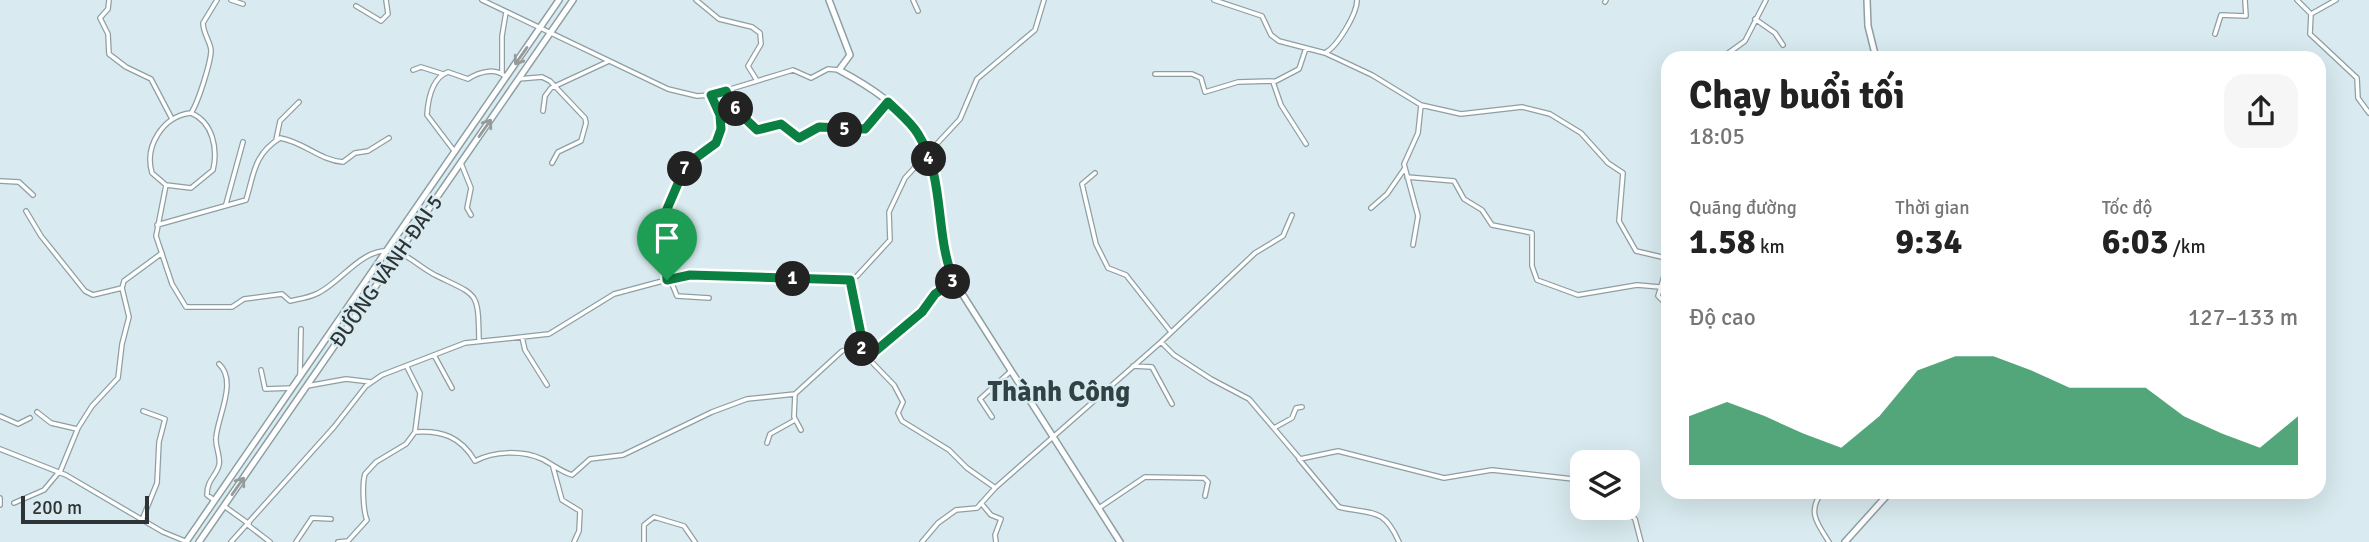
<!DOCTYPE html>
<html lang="vi">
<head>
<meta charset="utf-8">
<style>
  body { margin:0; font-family:Signika,sans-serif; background:#f6f6f6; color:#222; height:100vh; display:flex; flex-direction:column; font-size:26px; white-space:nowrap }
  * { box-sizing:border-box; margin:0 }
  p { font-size:23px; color:#767676 }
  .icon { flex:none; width:38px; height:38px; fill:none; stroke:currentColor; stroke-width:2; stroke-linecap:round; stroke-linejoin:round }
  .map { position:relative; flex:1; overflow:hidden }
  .details { position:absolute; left:1661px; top:51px; width:665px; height:448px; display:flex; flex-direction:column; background:#fff; border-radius:21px; box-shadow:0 7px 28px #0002 }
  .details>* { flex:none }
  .fabs { position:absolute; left:1570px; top:450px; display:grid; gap:14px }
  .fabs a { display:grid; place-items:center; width:70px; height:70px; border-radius:14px; background:#fff; box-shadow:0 7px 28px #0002; font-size:35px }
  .scale { position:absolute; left:21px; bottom:18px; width:128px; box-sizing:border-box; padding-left:7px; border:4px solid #2d3436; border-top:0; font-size:19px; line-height:24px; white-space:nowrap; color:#2d3436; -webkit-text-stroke:5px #d9ebf0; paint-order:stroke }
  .pin { position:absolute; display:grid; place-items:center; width:60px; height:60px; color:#fff; margin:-72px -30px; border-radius:50% 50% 50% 0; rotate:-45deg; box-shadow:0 0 7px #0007 }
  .pin .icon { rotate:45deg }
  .km { position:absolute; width:35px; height:35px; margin:-18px; border-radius:50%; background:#222; color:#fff; font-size:19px; line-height:35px; text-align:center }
  .round { display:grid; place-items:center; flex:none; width:74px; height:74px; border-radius:21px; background:#f6f6f6 }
  .headline { display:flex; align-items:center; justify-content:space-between; height:119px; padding:0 28px }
  h1 { font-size:38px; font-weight:700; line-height:52px }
  .metrics { display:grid; grid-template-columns:repeat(3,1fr); gap:10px; height:119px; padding:7px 28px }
  .metrics div { display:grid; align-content:center }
  .metrics b { font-size:35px; font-weight:700 }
  .metrics small { font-size:19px; font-weight:400 }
  .metrics p { font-size:19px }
  .chart { height:196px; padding:14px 28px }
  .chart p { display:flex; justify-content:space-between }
  .chart svg { width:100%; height:126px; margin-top:7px; fill:#0b8043; opacity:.7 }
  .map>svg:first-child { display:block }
</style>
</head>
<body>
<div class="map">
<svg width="2369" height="542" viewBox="0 0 2369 542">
  <rect width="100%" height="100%" fill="#d9ebf0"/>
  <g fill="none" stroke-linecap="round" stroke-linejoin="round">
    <defs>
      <path id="street" d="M 109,0 L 108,9 L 100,18 L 108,34 L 109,54 L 126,67 L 151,79 L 172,119
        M 231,0 L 243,4
        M 482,0 L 668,89 L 697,96 L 711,95 L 793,70 L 811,78 L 828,69 L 839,70
        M 696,0 L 719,19 L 752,27 L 760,33 L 761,44 L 748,66 L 756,79
        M 913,0 L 918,11
        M 1214,0 L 1262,16 L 1271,35 L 1279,41 L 1325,53 L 1372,75 L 1421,105 L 1461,114 L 1522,107 L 1550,114 L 1581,133 L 1608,163 L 1623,173 L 1619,221 L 1636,251 L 1666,258 L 1667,266 L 1658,296 L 1668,306
        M 2297,0 L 2311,14 L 2310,34 L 2357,78 L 2358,98 L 2369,113
        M 1605,2 L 1606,0
        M 356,6 L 381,21 L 388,14 L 386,0
        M 2311,14 L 2336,0
        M 1755,19 L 1775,33 L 1783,45
        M 2215,34 L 2221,15 L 2246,16 L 2245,0
        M 1325,53 C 1337,47 1357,14 1357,0
        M 1727,54 L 1745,41 L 1766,0
        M 413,70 L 421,67 L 443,74
        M 502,73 L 502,36 L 506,12
        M 1155,74 L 1192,74 L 1201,78 L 1205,92 L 1238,82 L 1276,81 L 1299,69 L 1306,48
        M 518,79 L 542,77 L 550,81 L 585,118 L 586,123 L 581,141 L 558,152 L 552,163
        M 1273,82 L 1281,105 L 1306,144
        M 726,91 L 738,112 L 757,130 L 781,124 L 799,138 L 819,127 L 843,130 L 868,128 L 888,102
        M 543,111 L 545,96 L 551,88 L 607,62
        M 191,113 C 213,122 218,149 213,170 L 191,188 L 166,185 L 152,173 C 144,146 163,116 191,113 Z
        M 191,113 C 198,103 211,62 211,50 C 210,41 203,33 203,23 L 217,0
        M 276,140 L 280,121 L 299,102
        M 455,152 L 427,115 C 428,99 432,78 448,72 L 468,79 C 479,72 495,67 506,77
        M 461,163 L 471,188 L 467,208 L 471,215
        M 1095,173 L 1082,184 L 1096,244 L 1108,268 L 1126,275 L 1171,332
        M 1407,177 L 1454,181 L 1464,199 L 1482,210 L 1492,225 L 1532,233 L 1532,266 L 1537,280 L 1578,295 L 1637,285 L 1660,287
        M 0,181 L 19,182 L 33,195
        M 166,185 L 156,236 L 172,284 L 186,307 L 232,307 L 244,299 L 282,294 L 290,301 C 298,299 308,298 316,294 C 340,284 361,248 390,251 C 407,252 421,269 437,276 C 478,296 478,291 479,339
        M 226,204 L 243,142
        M 1371,208 L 1387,194 L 1405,168
        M 26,211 L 41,236 L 85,291 L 93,295 L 122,288
        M 157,225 L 246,200 C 254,175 253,155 280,138 C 304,142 319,160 343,162 L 355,153 L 368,151 L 389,138
        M 1413,245 L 1418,216 L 1404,164 L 1418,133 L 1421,105
        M 670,279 L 677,296 L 709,298
        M 667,280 L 664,220 L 667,209 L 686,165 L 715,143 L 721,129 L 720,115 L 711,95
        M 850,280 L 864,354 L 894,385 L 903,402 L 898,413 L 902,421 L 949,450 L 967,468 L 994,487
        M 522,337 L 525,350 L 547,385
        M 1161,342 L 1174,355 L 1211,379 L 1249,399 L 1300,459 L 1338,451 L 1444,478 L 1492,470 L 1582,480
        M 434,355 L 452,388
        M 866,359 L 922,312 L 938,291 L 954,281
        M 1133,366 L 1152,367 L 1172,404
        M 261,370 L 265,389 L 292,388
        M 300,374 L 301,329
        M 307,386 L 346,379 L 371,382
        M 37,412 L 51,423 L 77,429
        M 0,416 L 18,424 L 30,418
        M 992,417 L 980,399 L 1011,371
        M 1274,428 L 1292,418 L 1296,408 L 1302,407
        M 801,430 L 794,417 L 795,394 L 842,351 L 861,345
        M 415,432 C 442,430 461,437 475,461 C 494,451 522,450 542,459 C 552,464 560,471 572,475 L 590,459 L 623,455 L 712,412 L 747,399 L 795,394
        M 767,443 L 770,434 L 795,420
        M 0,449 L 66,475 L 163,532 L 185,541
        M 1299,459 L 1339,507 C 1372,515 1383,506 1399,542
        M 553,467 L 562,500 L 580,511 L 579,531 L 574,542
        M 60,472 L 78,428 L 92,406 L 118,378 L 122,344 L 129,317 L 122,288 L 124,281 L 162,253
        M 1822,492 C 1807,512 1817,523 1829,542
        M 0,498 L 0,505
        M 214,500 L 207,495 C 207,479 216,477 219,465 C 221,456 215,447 216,438 C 217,418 238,381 219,364
        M 14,503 L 44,490 L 59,472
        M 981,503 L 991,515 L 1001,519 L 995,535 L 996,542
        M 224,506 L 249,524
        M 1099,508 L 1145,477 L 1204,478 L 1208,482 L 1205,496
        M 1624,508 L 1635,519 L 1641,542
        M 142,520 L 157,483 L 159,442 L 165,419 L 143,411
        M 248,525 L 270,542
        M 231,542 L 334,427 L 366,386 L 382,375 L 465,343 L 549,334 L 614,294 L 685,275 L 846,281 L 857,276 L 890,240 L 889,212 L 905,178 L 960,119 L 977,79 L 1035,30 L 1044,0
        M 296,542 L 312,518 L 331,519
        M 338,542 L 348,541 L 367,520 C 363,511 362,483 365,474 L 376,462 L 406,444 L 415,432 L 420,393 L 407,367
        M 644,542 L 644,525 L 654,517 L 684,526 L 695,542
        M 922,542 L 938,523 L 956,510 L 977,508 L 995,488 L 1161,342 L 1255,253 L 1283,236 L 1292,215"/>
      <path id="secondary" d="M 829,0 L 850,55 L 839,70 C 912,109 929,138 941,218 C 944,239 945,261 954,281 L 1120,542
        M 1867,0 L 1868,26 L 1876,58
        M 186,542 L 559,0
        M 199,542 L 573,0
        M 1845,542 L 1890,492"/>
    </defs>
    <use href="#street" stroke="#8e9fa4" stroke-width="6"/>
    <use href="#secondary" stroke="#8e9fa4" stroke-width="8"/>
    <use href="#street" stroke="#fff" stroke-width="3.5"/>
    <use href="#secondary" stroke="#fff" stroke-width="5"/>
  </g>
  <defs><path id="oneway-shaft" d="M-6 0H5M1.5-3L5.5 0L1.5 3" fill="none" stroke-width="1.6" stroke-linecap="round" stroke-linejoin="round" transform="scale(1.75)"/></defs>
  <g stroke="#969a9a">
    <use href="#oneway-shaft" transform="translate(521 56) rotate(125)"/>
    <use href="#oneway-shaft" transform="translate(485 128) rotate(-55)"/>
    <use href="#oneway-shaft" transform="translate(238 486) rotate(-55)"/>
  </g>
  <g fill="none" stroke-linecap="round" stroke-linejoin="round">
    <defs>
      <path id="route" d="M 726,91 L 735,109 L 757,130 L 781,124 L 799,138 L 819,127 L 865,129 L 888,102 C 898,112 911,122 918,134 C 946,179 934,234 954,281 L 935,294 L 922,312 L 866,359 L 850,280 L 690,275 L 667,280 L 664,220 L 667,209 L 686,165 L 716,143 L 721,129 L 720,115 L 711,95 Z"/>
    </defs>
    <use href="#route" stroke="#fff" stroke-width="14"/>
    <use href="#route" stroke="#0b8043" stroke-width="9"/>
  </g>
  <g text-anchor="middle" stroke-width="5" stroke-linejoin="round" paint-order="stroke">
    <g font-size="21" fill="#2d3436" stroke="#d9ebf0">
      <text transform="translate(386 271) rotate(-55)" y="7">ĐƯỜNG VÀNH ĐAI 5</text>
    </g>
    <g font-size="28" font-weight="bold" fill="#324144" stroke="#d9ebf0">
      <text x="1059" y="401">Thành Công</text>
    </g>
  </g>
</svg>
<div class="fabs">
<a><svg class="icon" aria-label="layers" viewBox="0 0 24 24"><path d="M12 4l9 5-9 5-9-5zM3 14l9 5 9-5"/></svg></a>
</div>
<div class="scale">200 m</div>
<div class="pin" style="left:667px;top:280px;background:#1e9e55"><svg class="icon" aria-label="arrive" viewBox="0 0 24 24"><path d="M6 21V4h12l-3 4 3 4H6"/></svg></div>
<b class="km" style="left:793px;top:279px">1</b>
<b class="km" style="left:862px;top:349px">2</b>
<b class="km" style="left:953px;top:282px">3</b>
<b class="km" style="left:929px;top:159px">4</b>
<b class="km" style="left:845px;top:130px">5</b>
<b class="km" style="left:736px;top:109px">6</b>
<b class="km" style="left:685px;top:169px">7</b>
<section class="details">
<div class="headline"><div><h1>Chạy buổi tối</h1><p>18:05</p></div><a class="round"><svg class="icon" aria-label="share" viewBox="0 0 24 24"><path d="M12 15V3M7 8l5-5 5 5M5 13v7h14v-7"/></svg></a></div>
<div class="metrics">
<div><p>Quãng đường</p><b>1.58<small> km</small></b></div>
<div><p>Thời gian</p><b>9:34</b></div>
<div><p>Tốc độ</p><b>6:03<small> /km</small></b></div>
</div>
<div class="chart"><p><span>Độ cao</span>127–133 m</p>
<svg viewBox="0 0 160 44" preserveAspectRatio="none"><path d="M0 44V27L10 22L20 27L30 33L40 38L50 27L60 11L70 6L80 6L90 11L100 17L110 17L120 17L130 27L140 33L150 38L160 27V44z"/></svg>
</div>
</section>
</div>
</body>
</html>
